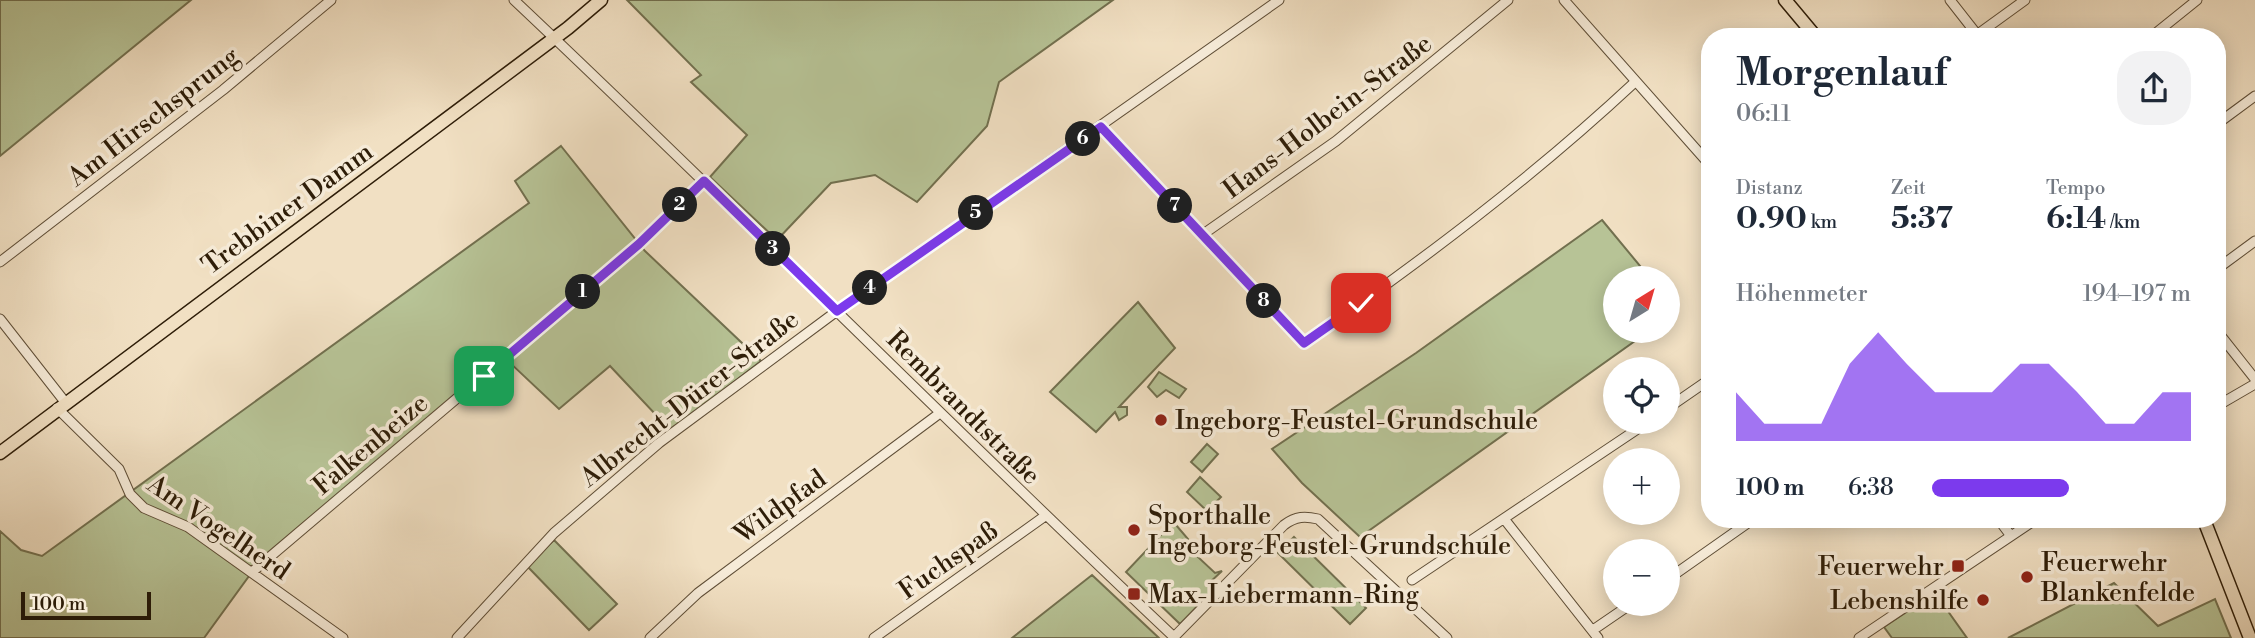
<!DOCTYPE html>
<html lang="de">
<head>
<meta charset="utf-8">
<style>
  body { margin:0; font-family:"Libre Bodoni",serif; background:#f2f2f3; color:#1f2937; height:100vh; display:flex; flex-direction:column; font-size:26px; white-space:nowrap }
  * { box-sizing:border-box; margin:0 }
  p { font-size:23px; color:#747a83 }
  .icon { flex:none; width:38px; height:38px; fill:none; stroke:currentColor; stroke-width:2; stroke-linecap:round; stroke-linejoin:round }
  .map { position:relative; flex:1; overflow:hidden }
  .panel { position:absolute; left:1701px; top:28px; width:525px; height:500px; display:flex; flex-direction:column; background:#fff; border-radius:28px; box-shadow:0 4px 18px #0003 }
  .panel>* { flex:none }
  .needle { width:46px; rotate:37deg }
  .controls { position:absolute; left:1603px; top:266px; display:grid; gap:14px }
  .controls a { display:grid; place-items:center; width:77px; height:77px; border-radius:50%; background:#fff; box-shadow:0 4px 18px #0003; font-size:35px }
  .scale { position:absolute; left:21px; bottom:18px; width:130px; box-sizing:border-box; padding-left:7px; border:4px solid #2e1d08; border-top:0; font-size:19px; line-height:24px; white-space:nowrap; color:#2e1d08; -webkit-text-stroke:5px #f6ebd8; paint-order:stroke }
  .pin { position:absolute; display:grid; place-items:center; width:60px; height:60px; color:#fff; margin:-30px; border-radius:14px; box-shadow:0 4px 10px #0006 }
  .km { position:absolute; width:35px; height:35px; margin:-18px; border-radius:50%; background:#222; color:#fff; font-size:19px; line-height:35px; text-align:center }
  .round { display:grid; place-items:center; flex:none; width:74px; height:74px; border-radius:28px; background:#f2f2f3 }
  .summary { display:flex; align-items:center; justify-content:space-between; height:119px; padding:0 35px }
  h1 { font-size:38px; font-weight:700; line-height:52px }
  .stats { display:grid; grid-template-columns:repeat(3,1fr); gap:10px; height:119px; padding:7px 35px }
  .stats div { display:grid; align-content:center }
  .stats b { font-size:30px; font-weight:700 }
  .stats small { font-size:19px; font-weight:400 }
  .stats p { font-size:19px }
  .chart { height:196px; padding:14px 35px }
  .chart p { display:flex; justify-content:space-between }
  .chart svg { width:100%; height:126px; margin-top:7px; fill:#7c3aed; opacity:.7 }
  ul { padding:0 35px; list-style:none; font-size:23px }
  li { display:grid; grid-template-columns:112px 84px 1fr; align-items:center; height:52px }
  li i { height:18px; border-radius:9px; background:#7c3aed }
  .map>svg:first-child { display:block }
</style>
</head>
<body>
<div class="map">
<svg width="2255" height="638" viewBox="0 0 2255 638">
  <rect width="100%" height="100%" fill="#f1e0c3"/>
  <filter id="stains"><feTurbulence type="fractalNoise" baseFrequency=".00286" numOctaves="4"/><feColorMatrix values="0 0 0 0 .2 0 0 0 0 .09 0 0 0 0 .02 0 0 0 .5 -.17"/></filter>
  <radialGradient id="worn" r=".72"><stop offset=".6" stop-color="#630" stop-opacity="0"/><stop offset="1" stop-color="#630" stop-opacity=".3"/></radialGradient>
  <path fill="#b7c396" stroke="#72704f" stroke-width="2" d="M 0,0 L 191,0 L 0,156 Z
    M 627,0 L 1113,0 L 999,82 L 987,126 L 917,202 L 875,175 L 831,183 L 777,240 L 710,177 L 747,135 L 691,82 L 701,75 Z
    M 561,146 L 645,251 L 761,361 L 671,431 L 610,366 L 559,409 L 508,361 L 252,572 L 204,638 L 0,638 L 0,531 L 21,550 L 42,556 L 529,203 L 515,181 Z
    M 1602,220 L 1650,278 L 1615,278 L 1615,331 L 1649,331 L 1360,537 L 1302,483 L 1272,449 L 1416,353 Z
    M 1138,302 L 1175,348 L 1119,407 L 1127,407 L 1127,415 L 1119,420 L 1115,412 L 1096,432 L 1050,392 Z
    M 1159,372 L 1186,389 L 1179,398 L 1166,390 L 1157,397 L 1148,387 Z
    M 1207,444 L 1218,454 L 1202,472 L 1191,462 Z
    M 1200,477 L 1221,497 L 1207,511 L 1187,492 Z
    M 1170,518 L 1188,539 L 1184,544 L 1215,573 L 1222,571 L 1208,584 L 1213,590 L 1180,624 L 1126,572 L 1162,534 Z
    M 1294,537 L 1366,608 L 1350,624 L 1278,553 Z
    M 554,540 L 617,604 L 589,630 L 526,565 Z
    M 1092,575 L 1159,638 L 1012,638 Z
    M 2114,583 L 2158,626 L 2215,599 L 2231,638 L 2008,638 Z
    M 1935,593 L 1967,638 L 1892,638 L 1884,627 Z"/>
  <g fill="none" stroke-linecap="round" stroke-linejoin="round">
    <defs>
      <path id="minor" d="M 514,0 C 737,210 952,428 1175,638
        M 1564,0 L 1710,165
        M 1950,0 L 1979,37
        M 1974,37 L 2025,0
        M 2151,37 L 2197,0
        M 2217,124 L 2255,96
        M 1101,127 L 1304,343 C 1420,262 1531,179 1635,82
        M 1202,235 L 1336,141 L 1508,0
        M 0,262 L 223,90 L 331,0
        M 2217,269 L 2255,241
        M 0,319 L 65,402
        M 2217,331 L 2255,379
        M 2217,406 L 2255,384
        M 57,408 L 119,469 L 130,494 L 144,508 L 188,527 L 343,638
        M 1668,408 L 1710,379
        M 1505,520 L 1598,638
        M 1999,520 L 2011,536
        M 252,572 L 639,244 L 704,181
        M 1668,579 L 1752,520
        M 1412,580 L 1648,422
        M 1593,630 L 1631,604
        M 1174,637 L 1284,525 C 1296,516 1305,516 1318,519 L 1447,638
        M 457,638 L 554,533 L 659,443 L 837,311 L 1279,0
        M 650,638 L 698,593 L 940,413
        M 874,638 L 1045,516
        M 1859,638 L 2035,520"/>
      <path id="major" d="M 1785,0 L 1816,37
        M 0,453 L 568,28 L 601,0
        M 2204,520 L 2250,638"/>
    </defs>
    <use href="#minor" stroke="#5f4e37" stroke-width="11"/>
    <use href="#major" stroke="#2e1d08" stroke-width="15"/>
    <use href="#minor" stroke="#f6ebd8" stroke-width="9"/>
    <use href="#major" stroke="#f1e0c3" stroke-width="12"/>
  </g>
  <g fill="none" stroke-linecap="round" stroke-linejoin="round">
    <defs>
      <path id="route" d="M 484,376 L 639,244 L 704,181 L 837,311 L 1101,127 L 1304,343 L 1361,303"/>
    </defs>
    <use href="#route" stroke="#fff" stroke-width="14"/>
    <use href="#route" stroke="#7c3aed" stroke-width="9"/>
  </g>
  <g fill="#8f2418" stroke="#f6ebd8" stroke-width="2.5">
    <circle cx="1161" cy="420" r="7"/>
    <circle cx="1134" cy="530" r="7"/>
    <rect x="1951" y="559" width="14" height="14" rx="3.5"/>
    <circle cx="2027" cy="577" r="7"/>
    <rect x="1127" y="587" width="14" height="14" rx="3.5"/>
    <circle cx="1983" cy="600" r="7"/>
  </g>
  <g text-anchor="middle" stroke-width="7" stroke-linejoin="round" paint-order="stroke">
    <g font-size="26" fill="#2e1d08" stroke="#f6ebd8">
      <text transform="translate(153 116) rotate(-38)" y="9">Am Hirschsprung</text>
      <text transform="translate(1327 116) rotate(-37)" y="9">Hans-Holbein-Straße</text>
      <text transform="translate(287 208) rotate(-36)" y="9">Trebbiner Damm</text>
      <text transform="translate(689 398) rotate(-38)" y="9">Albrecht-Dürer-Straße</text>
      <text transform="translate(964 407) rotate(45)" y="9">Rembrandtstraße</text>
      <text transform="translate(370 444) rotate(-40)" y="9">Falkenbeize</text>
      <text transform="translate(780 506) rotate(-36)" y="9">Wildpfad</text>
      <text transform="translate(219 527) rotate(34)" y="9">Am Vogelherd</text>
      <text transform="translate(948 560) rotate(-35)" y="9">Fuchspaß</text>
    </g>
    <g font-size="26" fill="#2e1d08" stroke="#f6ebd8" text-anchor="start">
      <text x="1175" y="429">Ingeborg-Feustel-Grundschule</text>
      <text x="1148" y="524">Sporthalle<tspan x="1148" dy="30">Ingeborg-Feustel-Grundschule</tspan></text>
      <text x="2041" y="571">Feuerwehr<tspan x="2041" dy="30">Blankenfelde</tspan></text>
      <text x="1944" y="575" text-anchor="end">Feuerwehr</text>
      <text x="1148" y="603">Max-Liebermann-Ring</text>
      <text x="1969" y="609" text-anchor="end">Lebenshilfe</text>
    </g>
  </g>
  <rect width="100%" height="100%" filter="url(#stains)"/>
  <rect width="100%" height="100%" fill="url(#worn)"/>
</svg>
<div class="controls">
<a><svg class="needle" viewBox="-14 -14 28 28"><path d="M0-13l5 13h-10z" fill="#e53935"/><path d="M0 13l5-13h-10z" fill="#747a83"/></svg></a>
<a><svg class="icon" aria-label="locate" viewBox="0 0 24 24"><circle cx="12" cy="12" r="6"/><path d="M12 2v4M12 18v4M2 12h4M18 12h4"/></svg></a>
<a>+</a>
<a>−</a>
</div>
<div class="scale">100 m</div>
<div class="pin" style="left:484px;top:376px;background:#1e9e55"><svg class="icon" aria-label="arrive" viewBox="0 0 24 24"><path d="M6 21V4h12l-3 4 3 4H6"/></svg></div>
<div class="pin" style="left:1361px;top:303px;background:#d93025"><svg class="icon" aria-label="check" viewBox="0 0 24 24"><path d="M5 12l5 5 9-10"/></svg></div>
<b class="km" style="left:583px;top:292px">1</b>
<b class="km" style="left:680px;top:205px">2</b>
<b class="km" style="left:773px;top:249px">3</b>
<b class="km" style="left:870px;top:288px">4</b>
<b class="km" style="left:976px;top:213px">5</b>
<b class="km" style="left:1083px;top:139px">6</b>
<b class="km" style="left:1175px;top:206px">7</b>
<b class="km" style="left:1264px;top:301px">8</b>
<section class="panel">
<div class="summary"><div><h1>Morgenlauf</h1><p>06:11</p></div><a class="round"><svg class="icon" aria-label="share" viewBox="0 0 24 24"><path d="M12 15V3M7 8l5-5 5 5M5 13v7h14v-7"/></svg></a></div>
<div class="stats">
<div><p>Distanz</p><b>0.90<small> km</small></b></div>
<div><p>Zeit</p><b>5:37</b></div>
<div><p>Tempo</p><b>6:14<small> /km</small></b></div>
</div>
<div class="chart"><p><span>Höhenmeter</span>194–197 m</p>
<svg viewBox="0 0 160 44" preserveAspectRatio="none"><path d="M0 44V27L10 38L20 38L30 38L40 17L50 6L60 17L70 27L80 27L90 27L100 17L110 17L120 27L130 38L140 38L150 27L160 27V44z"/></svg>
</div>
<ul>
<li><b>100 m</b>6:38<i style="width:53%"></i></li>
</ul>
</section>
</div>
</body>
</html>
